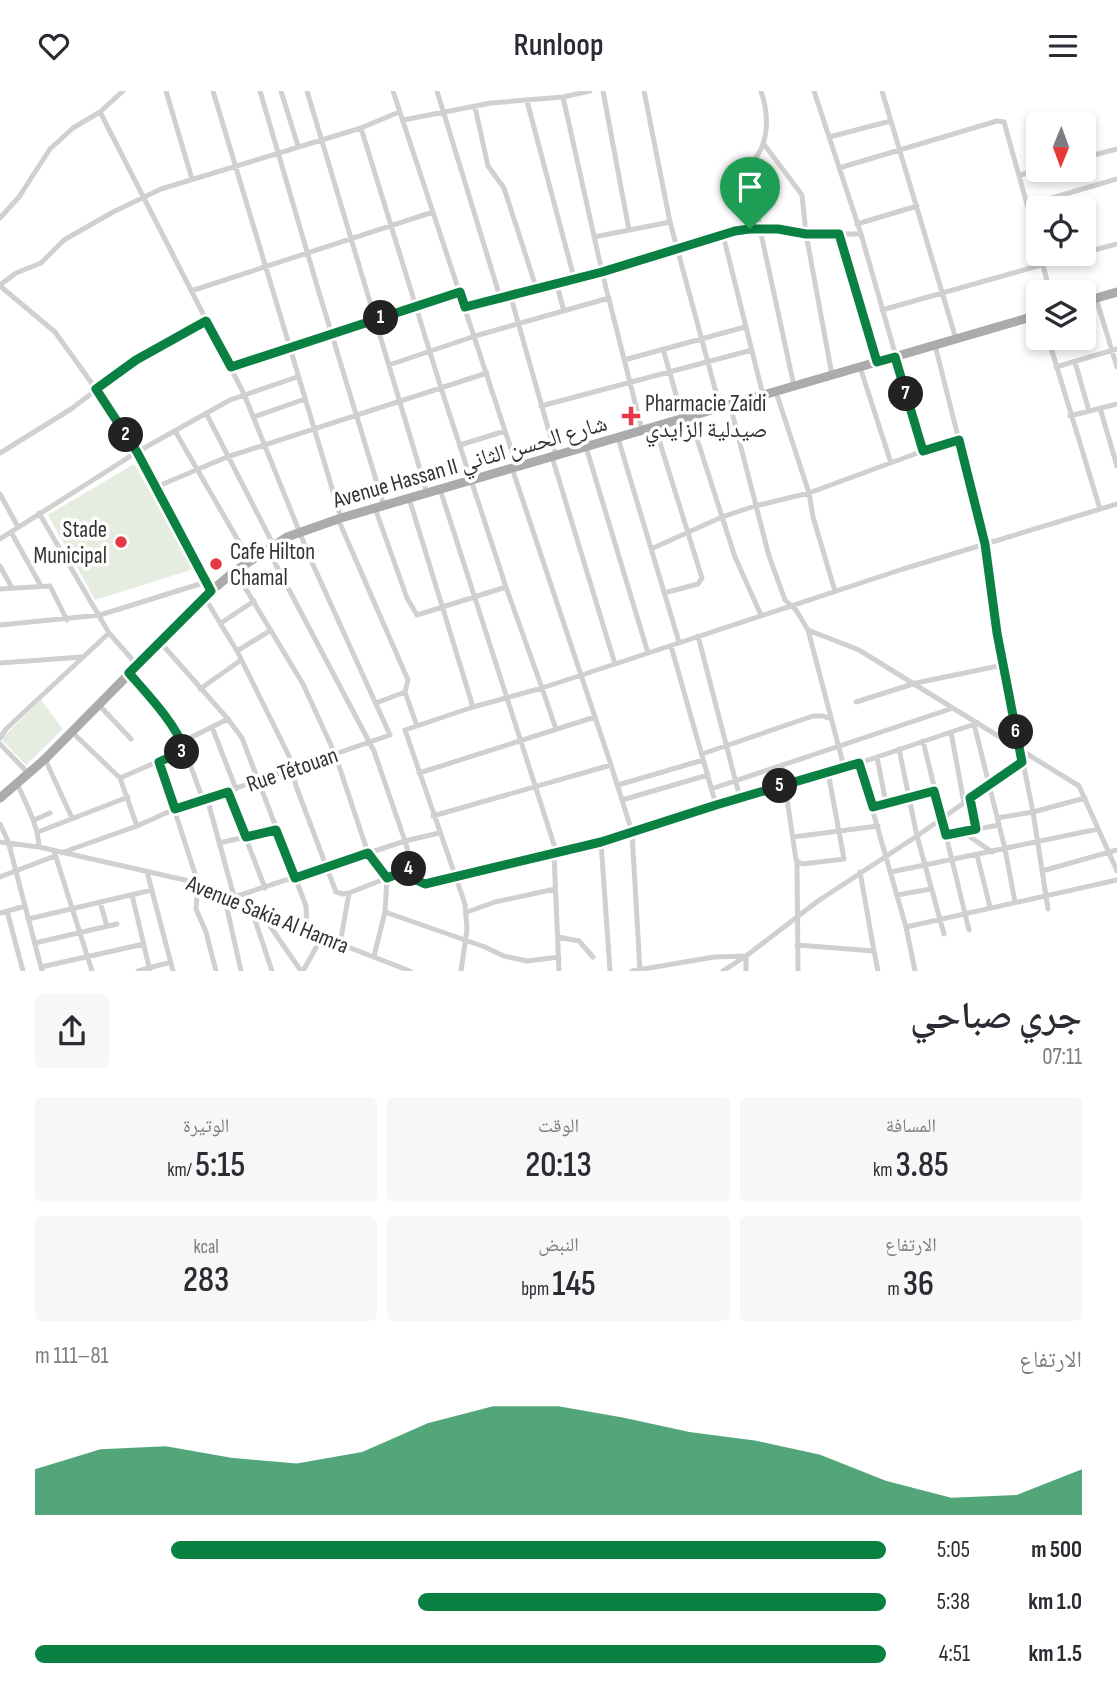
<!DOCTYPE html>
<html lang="ar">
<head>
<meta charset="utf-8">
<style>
  body { margin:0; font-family:"Sofia Sans Condensed","Noto Naskh Arabic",sans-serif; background:#f7f7f7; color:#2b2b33; direction:rtl; height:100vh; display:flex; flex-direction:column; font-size:26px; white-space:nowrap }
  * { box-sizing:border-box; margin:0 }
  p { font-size:23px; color:#7c7c81 }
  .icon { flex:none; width:38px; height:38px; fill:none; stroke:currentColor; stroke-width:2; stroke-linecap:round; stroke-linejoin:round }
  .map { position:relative; height:880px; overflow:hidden; direction:ltr }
  .details { display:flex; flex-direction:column; background:#fff; flex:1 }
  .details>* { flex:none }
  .needle { width:46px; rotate:181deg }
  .fabs { position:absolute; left:1026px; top:21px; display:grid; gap:14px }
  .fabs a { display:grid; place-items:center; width:70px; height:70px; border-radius:7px; background:#fff; box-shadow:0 4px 10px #0003; font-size:35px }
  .pin { position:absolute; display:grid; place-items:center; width:60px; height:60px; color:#fff; margin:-72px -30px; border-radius:50% 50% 50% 0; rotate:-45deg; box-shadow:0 0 7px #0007 }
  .pin .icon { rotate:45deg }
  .km { position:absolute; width:35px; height:35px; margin:-18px; border-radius:50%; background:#222; color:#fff; font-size:19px; line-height:35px; text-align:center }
  .round { display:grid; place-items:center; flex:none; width:74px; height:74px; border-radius:7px; background:#f7f7f7 }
  .head { display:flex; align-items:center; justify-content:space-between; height:119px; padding:0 35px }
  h1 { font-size:38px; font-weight:600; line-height:52px }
  .stats { display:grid; grid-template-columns:repeat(3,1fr); gap:10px; height:119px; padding:7px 35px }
  .stats div { display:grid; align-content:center; border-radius:7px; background:#f7f7f7; text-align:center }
  .stats b { font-size:35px; font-weight:600 }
  .stats small { font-size:19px; font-weight:400 }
  .stats p { font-size:19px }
  .chart { height:196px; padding:14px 35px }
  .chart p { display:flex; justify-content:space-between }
  .chart svg { width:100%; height:126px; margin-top:7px; fill:#0b8043; opacity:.7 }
  ul { padding:0 35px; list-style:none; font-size:23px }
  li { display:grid; grid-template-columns:112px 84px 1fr; align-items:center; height:52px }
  li i { height:18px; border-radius:9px; background:#0b8043 }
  header { display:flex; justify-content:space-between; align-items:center; height:91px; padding:0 35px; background:#fff; font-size:32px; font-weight:600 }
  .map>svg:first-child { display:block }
</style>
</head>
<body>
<header><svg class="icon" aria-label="menu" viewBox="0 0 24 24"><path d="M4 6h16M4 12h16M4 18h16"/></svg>Runloop<svg class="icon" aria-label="heart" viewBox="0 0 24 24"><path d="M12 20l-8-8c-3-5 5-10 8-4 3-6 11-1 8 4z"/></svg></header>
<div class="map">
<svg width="1117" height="880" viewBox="0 0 1117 880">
  <rect width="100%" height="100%" fill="#fff"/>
  <path fill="#e6ecdf" d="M 134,373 L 194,478 L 95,509 L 48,424 Z
    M 41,609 L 63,638 L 26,674 L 1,648 Z"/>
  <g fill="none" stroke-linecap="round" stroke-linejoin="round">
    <path stroke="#d0d0d0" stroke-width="5" d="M 166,0 L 192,88
      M 213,0 L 341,427
      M 260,0 L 318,198 L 384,415
      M 281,0 L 298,55
      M 307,0 L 427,402
      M 393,0 L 517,376
      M 437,0 L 500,206
      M 603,0 L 629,139
      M 644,0 L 670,131 L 720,316
      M 814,0 L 861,143 L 923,360 L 959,350
      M 882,0 L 956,248
      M 563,6 L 602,181 L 642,339
      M 527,10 L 574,187
      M 475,16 L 488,75 L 504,97 L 536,196
      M 100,21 L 123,0
      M 403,29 L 491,12 L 563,6 L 590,0
      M 361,37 L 441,297 L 506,496 L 417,524 L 407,507 L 375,417
      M 829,46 L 891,30
      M 763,52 L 802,104 L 806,143 L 832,284
      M 1083,67 L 1117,58
      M 839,77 L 997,30 L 1004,31 L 1038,153
      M 1020,84 L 1040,79
      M 1028,114 L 1117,88
      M 0,127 L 19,106 L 50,58 L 73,37 L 100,21 L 244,303 L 310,467 L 390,644 L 175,718 L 137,735 L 61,762
      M 857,133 L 917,115
      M 839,143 L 877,271
      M 723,144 L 763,304
      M 594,146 L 670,131
      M 1083,162 L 1117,153
      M 1040,163 L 1050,201
      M 556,191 L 564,220
      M 0,194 L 16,182 L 41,172 L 64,149 L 113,121 L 161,98 L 361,37 L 399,21
      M 0,195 L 55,241 L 96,298 L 137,361 L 211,500
      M 191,200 L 433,121
      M 1096,207 L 1117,276
      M 465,216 L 504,205
      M 882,219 L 1080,163
      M 1048,247 L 1100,418
      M 935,254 L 985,453 L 997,542 L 1033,721 L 1048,818
      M 663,258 L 683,328
      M 624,269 L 745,236
      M 1075,271 L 1089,320
      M 389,274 L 475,245 L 609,207
      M 231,276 L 460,201
      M 860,276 L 891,372
      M 1056,276 L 1117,258
      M 794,295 L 760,138 L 778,138 L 806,143 L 861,143
      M 776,301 L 809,402 L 813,426 L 835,500
      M 730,314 L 769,465 L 785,509 L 796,519 L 808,539 L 844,676
      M 541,315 L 752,259
      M 1100,317 L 1117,375
      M 206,322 L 273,453
      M 1070,325 L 1117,313
      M 254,326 L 305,308
      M 690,326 L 735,466 L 761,524
      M 655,336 L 702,487 L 698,493 L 664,502
      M 175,340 L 250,470
      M 618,347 L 679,551
      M 460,354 L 505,340
      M 586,356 L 648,562
      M 0,362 L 71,318 L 136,269 L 206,230
      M 556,365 L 510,203 L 602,181 L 735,140 L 760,138 C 757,119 750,97 752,78 C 753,69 760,62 763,53 C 769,35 767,18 761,0
      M 512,377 L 611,674
      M 156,396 L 227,366 L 487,282
      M 440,398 L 557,763
      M 0,403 L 18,436
      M 409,407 L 473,616
      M 39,422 L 109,542 L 137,574
      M 338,428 L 408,589 L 405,601 L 376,612
      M 11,441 L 41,495
      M 0,448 L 137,361 L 230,309 L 297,286
      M 651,458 L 722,426 L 755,415 L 809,402 L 923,360
      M 0,475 L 12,497
      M 235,480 L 303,593 L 335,663 L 368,762 L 387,787 L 385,821
      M 506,496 L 542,597 L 615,573 L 552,366
      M 0,498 L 50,495 L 67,529
      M 205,507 L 237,560 L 289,665 L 296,695 L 336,801 L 343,803 L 349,802 L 412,777
      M 221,532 L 254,510
      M 0,534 L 100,524 L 206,491
      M 808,539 L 859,559 L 1079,695 L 1117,780
      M 698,545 L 740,707
      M 160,551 L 228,628 L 242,647 L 306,815 L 307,840
      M 671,555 L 716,714
      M 237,560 L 271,539
      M 0,572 L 82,566
      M 615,573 L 903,478 L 1117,413
      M 129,582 L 153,610 L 182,651 L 203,709
      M 200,598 L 241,569
      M 405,601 L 417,635
      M 856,611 L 916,592 L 1003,574
      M 99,614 L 131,648
      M 978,632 L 859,672 L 906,836 L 1117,789
      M 974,633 L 1005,758 L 1015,811
      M 212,636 L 236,698
      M 72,641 L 120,687 L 137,735
      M 951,641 L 964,712
      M 0,647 L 6,638 L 109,542
      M 923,650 L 969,839
      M 182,651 L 228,628
      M 0,653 L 28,682
      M 899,658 L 917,745 L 944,843
      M 702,663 L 813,625 L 823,625 L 831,628
      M 877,666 L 886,712
      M 45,668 L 72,727
      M 159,671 L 198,792 L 196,818 L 206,841 L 216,880
      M 782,674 L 796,769 L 802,773 L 844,768 L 828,681
      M 419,682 L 595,626
      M 120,687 L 185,659
      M 17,692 C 26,714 38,733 39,756
      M 618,694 L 703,669
      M 711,698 L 953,617
      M 228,701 L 265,797
      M 207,707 L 235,809
      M 970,707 L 976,738
      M 622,709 L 708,684
      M 873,716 L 934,700
      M 433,725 L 611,674 L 632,741 L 640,880
      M 997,727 L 1033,721 L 1085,707
      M 34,729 L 50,722
      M 0,733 L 8,750 L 42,880
      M 38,741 L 128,706
      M 963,741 L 992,761
      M 439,742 L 405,750 L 416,789 L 420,792 L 430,793 L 601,751 L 716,714 L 859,672
      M 946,744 L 999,734
      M 793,746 L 878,735
      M 0,751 L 39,756 L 198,792 L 268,825 L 410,880
      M 601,751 L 610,880
      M 219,752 L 276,739
      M 54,760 L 92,880
      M 554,763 L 559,880
      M 977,764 L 990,816
      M 797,772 L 798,880
      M 1042,780 L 1117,759
      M 147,781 L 173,880
      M 860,781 L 874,860
      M 891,781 L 1098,738
      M 0,786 L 55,765
      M 132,804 L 150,880
      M 224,804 L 241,880
      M 897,804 L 931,798
      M 234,806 L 405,750 L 374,660 L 267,457
      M 100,811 L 107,835
      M 251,817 L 272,880
      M 7,820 L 23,880
      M 467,821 L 495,811 L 555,798
      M 0,822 L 25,815
      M 268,825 L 267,829 L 270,835 L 301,880
      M 28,828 L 152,799
      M 906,836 L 915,880
      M 558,846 L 579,850 L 593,866
      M 35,852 L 117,833
      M 340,853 L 349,802
      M 797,854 L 874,860 L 878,880
      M 374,865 L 385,821 L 485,856 L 504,865 L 527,870 L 559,866
      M 41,876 L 144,853
      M 138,880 L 171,871
      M 303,880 L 322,846
      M 461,880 L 467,838 L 465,813 L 405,639 L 473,616 L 542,597 L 556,638
      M 632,880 L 714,866 L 746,865 L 818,810 L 917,745 L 1022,671
      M 723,880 L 746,865 L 746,880"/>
    <path stroke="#ababab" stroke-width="9" d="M 1083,211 L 1117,201
      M 0,707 L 45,668 L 211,500 L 235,480 L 287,446 L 341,427 L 1038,224"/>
  </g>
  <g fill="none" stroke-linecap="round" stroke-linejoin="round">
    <defs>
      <path id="route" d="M 750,138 L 778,138 L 806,143 L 839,143 L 877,271 L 895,266 L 923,360 L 959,349 L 985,453 L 997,542 L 1022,671 L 970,707 L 976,738 L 946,744 L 934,700 L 873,716 L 859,672 L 716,714 L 601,751 L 425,793 L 416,789 L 412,777 L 387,787 L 368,762 L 295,787 L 276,739 L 246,746 L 228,701 L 175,718 L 159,671 L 185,659 C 174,631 149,605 129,582 L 211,500 L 137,361 L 96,298 L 136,269 L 206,230 L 231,276 L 460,201 L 465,216 L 602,181 L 735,140 Z"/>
    </defs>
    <use href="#route" stroke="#fff" stroke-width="14"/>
    <use href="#route" stroke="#0b8043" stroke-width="9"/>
  </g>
  <g fill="#e63946" stroke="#fff" stroke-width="2.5">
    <path d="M627.5 314.5h7v7h7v7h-7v7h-7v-7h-7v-7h7z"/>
    <circle cx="121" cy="451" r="7"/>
    <circle cx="216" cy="473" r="7"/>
  </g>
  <g text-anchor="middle" stroke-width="7" stroke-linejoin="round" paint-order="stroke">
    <g font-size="23" fill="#333" stroke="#fff" text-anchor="start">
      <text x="645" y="320">Pharmacie Zaidi<tspan x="645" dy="26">صيدلية الزايدي</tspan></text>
      <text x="107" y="446" text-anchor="end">Stade<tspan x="107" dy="26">Municipal</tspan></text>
      <text x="230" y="468">Cafe Hilton<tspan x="230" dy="26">Chamal</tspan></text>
    </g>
    <g font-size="23" fill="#333" stroke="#fff">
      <text transform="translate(470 370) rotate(-16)" y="8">Avenue Hassan II شارع الحسن الثاني</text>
      <text transform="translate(292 678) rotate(-19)" y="8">Rue Tétouan</text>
      <text transform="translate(268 823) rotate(22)" y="8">Avenue Sakia Al Hamra</text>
    </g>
  </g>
</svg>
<div class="fabs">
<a><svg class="needle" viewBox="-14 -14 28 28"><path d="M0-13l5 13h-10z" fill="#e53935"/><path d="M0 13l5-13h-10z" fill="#7c7c81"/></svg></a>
<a><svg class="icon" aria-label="locate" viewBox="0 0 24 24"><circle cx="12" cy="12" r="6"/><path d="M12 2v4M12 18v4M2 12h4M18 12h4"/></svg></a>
<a><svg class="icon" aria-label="layers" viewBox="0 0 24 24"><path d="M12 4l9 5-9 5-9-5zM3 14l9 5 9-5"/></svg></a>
</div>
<div class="pin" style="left:750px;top:138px;background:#1e9e55"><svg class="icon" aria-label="arrive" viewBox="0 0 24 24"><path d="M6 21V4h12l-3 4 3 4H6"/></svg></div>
<b class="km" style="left:381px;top:227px">1</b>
<b class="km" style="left:126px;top:344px">2</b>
<b class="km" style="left:182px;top:661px">3</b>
<b class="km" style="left:409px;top:778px">4</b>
<b class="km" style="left:780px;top:695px">5</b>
<b class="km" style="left:1016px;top:641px">6</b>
<b class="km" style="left:906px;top:303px">7</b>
</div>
<section class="details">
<div class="head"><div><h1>جري صباحي</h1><p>07:11</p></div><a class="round"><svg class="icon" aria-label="share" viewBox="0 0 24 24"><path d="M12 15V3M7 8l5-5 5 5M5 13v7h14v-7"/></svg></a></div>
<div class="stats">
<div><p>المسافة</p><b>3.85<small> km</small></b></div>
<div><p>الوقت</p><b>20:13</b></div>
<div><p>الوتيرة</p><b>5:15<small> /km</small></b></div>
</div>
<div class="stats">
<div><p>الارتفاع</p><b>36<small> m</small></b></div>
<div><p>النبض</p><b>145<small> bpm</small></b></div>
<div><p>kcal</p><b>283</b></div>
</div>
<div class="chart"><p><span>الارتفاع</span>81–111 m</p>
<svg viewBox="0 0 160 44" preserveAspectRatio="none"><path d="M0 44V28L10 21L20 20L30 24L40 26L50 22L60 12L70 6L80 6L90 10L100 15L110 18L120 23L130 32L140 38L150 37L160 28V44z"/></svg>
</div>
<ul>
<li><b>500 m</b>5:05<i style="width:84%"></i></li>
<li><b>1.0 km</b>5:38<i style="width:55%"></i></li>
<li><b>1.5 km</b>4:51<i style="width:100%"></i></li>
</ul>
</section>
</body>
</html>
